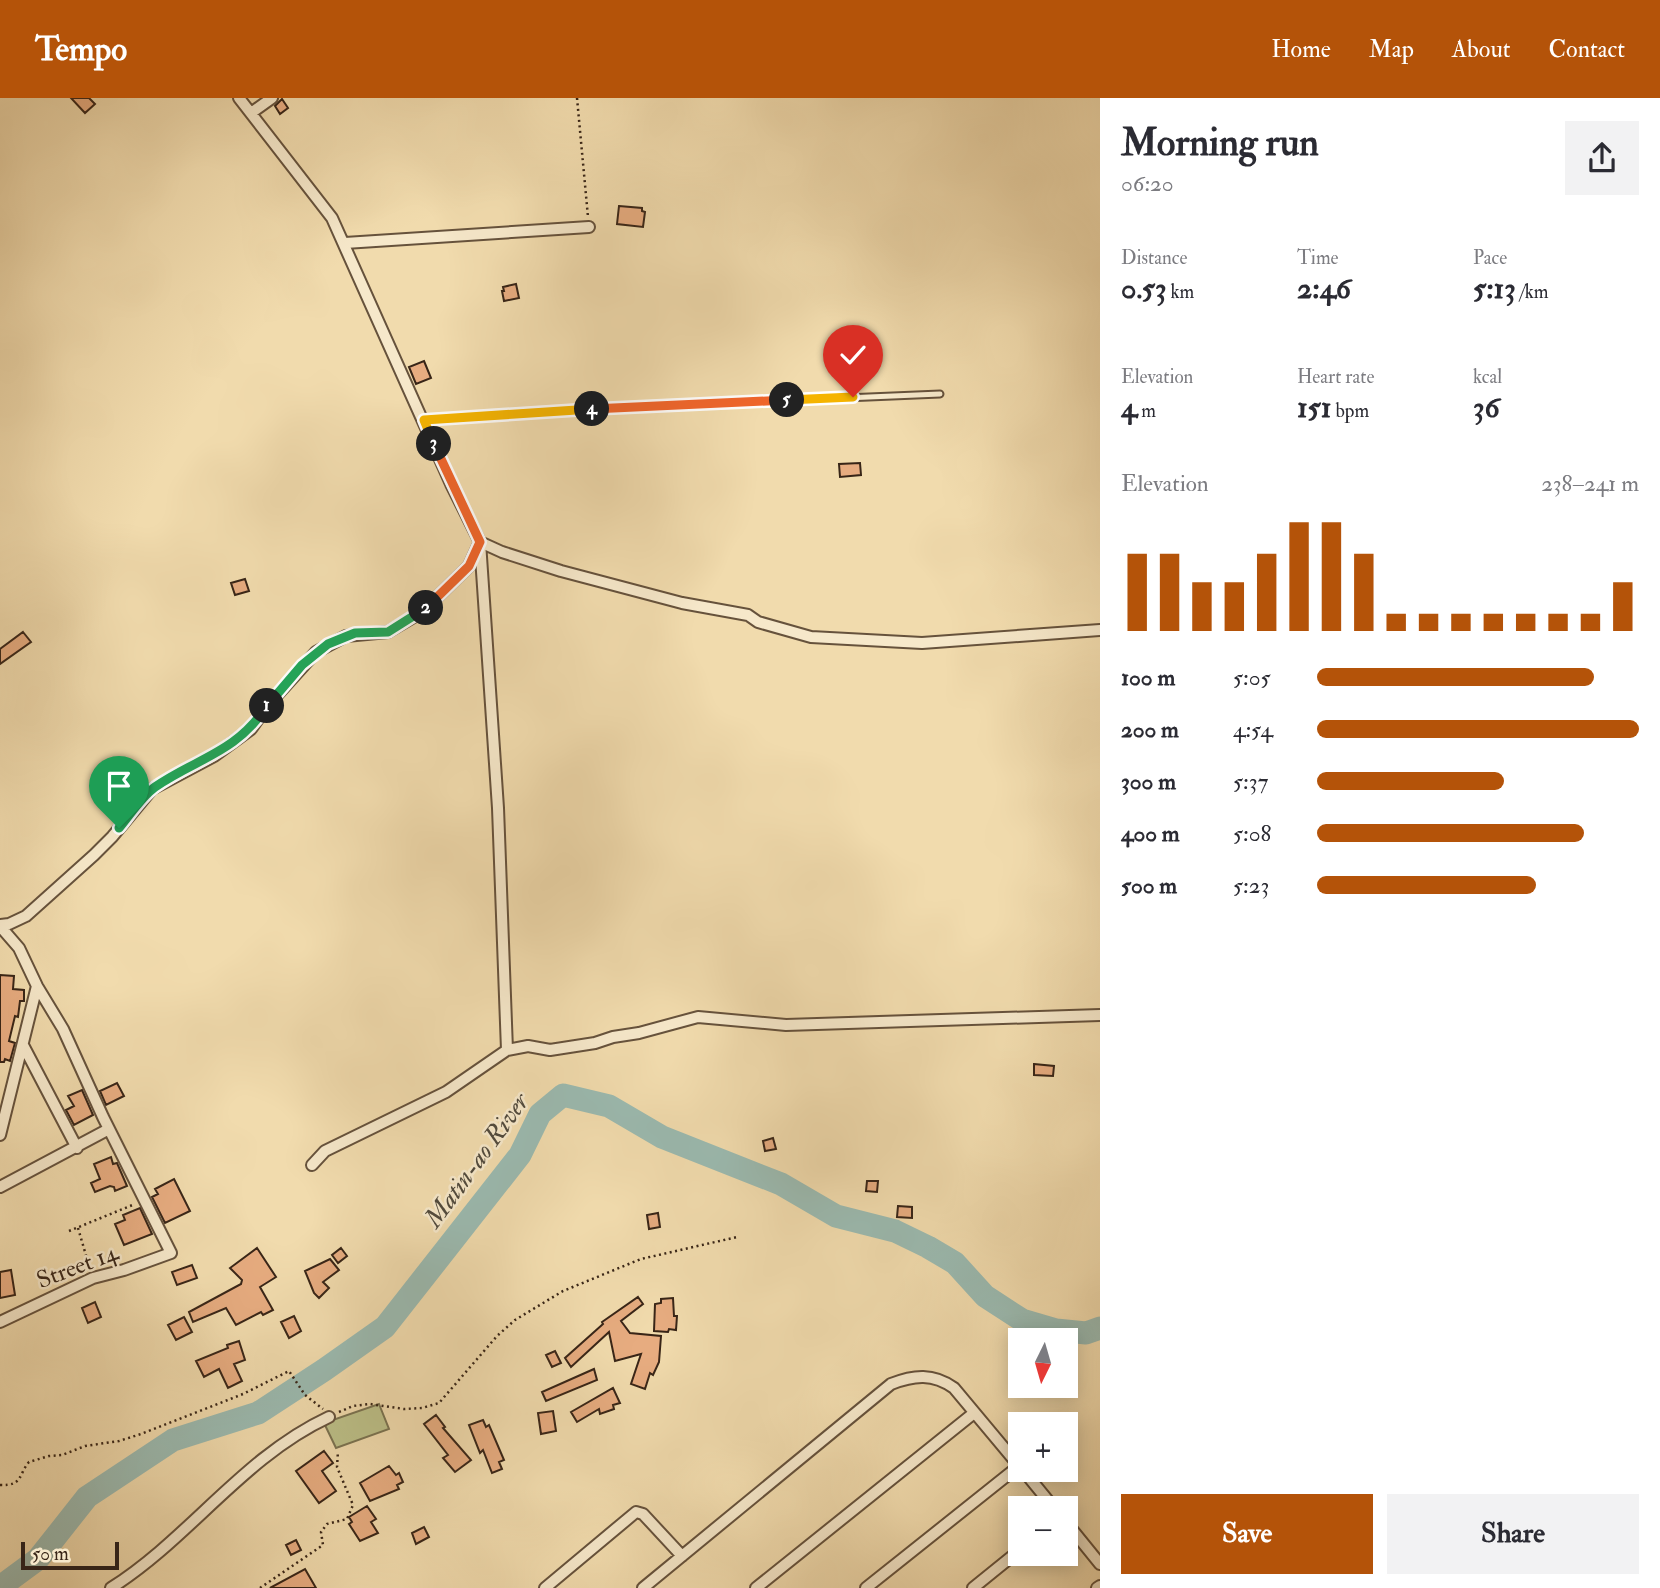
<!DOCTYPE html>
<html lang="en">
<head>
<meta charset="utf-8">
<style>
  body { margin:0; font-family:"IM FELL Double Pica",serif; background:#f2f2f3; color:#2b2b33; height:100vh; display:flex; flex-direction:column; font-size:26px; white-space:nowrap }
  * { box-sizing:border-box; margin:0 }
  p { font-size:23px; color:#7c7c81 }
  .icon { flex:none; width:38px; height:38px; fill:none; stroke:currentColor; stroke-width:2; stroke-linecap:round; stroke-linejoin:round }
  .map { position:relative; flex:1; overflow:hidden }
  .panel { display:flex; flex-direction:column; background:#fff; width:560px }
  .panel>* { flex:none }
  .needle { width:46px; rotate:185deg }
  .fabs { position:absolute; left:1008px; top:1230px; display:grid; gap:14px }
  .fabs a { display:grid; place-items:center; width:70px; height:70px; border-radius:0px; background:#fff; box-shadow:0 4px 18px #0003; font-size:35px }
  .scale { position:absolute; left:21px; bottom:18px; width:98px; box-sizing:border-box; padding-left:7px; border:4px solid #382517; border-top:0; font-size:19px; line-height:24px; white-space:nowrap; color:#382517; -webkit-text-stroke:5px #f6e8ca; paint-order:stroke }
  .pin { position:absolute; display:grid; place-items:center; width:60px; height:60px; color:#fff; margin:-72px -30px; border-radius:50% 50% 50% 0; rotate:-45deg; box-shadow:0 0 7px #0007 }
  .pin .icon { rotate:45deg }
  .km { position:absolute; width:35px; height:35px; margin:-18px; border-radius:50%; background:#222; color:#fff; font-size:19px; line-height:35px; text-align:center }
  .round { display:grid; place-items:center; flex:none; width:74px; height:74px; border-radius:0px; background:#f2f2f3 }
  .overview { display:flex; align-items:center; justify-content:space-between; height:119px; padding:0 21px }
  h1 { font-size:38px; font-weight:700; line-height:52px }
  .stats { display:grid; grid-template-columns:repeat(3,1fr); gap:10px; height:119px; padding:7px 21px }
  .stats div { display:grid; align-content:center }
  .stats b { font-size:30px; font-weight:700 }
  .stats small { font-size:19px; font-weight:400 }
  .stats p { font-size:19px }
  .chart { height:196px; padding:14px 21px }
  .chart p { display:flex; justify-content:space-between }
  .chart svg { width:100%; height:126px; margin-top:7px; stroke:#b45309; stroke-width:6 }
  .cta { display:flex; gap:14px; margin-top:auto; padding:14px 21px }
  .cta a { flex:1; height:80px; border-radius:0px; background:#b45309; color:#fff; font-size:28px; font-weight:700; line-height:80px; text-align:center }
  .cta a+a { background:#f2f2f3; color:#2b2b33 }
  ul { padding:0 21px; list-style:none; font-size:23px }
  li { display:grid; grid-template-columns:112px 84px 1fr; align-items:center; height:52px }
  li i { height:18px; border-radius:9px; background:#b45309 }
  header { display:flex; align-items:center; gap:42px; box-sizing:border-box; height:98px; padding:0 35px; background:#b45309; color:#fff }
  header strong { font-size:33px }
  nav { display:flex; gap:38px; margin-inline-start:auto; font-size:24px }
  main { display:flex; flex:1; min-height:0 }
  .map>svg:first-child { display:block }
</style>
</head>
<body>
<header>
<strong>Tempo</strong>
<nav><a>Home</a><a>Map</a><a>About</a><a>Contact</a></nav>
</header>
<main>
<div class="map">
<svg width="1100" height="1490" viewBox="0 0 1100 1490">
  <rect width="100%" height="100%" fill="#f1dbad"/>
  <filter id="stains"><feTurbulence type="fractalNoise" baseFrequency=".00286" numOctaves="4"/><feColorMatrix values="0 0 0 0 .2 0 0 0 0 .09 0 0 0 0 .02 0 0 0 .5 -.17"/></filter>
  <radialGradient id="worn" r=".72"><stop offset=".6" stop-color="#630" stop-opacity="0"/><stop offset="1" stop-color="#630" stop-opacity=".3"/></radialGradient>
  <path fill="#bcc088" stroke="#7a7250" stroke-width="2" d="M 379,1306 L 389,1331 L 336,1350 L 324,1325 Z"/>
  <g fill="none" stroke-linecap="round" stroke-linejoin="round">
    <path stroke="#9bbab0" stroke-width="23" d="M 0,1489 L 38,1461 L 87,1399 L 173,1342 L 258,1315 L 324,1272 L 385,1229 L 520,1057 L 540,1016 L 563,997 L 609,1008 L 662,1039 L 781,1086 L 836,1118 L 895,1133 L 928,1149 L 955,1165 L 985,1198 L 1022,1222 L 1056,1232 L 1086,1235 L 1100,1230"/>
  </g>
  <path fill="#e7ac80" stroke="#382517" stroke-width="2" d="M 71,0 L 89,0 L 95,6 L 85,15 Z
    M 282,1 L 288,10 L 280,16 L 275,8 Z
    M 619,108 L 642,110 L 642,113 L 645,114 L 643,129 L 617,126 Z
    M 516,186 L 519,200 L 504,203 L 502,193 L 504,193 L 503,189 Z
    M 424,263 L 431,280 L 416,286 L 409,269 Z
    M 860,365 L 861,377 L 840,379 L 839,366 Z
    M 245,481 L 249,493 L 235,497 L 231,485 Z
    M 23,534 L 31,544 L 0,566 L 0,551 Z
    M 0,877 L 14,878 L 13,891 L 24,892 L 24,903 L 20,903 L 18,919 L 15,918 L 9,943 L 15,945 L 10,963 L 5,961 L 4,964 L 0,964 Z
    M 1034,966 L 1054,968 L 1053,978 L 1034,977 Z
    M 117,985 L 124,998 L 106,1007 L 100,993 Z
    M 82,992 L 93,1017 L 74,1027 L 66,1012 L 74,1008 L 68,998 Z
    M 773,1040 L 776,1051 L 765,1053 L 763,1043 Z
    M 111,1059 L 113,1066 L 117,1065 L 127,1088 L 115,1093 L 114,1089 L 110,1088 L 95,1094 L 91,1085 L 100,1081 L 94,1066 Z
    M 174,1081 L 190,1113 L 165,1125 L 152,1099 L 158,1096 L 155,1091 Z
    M 867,1083 L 878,1083 L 877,1094 L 866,1093 Z
    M 898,1108 L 912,1109 L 912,1120 L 897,1119 Z
    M 140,1110 L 152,1136 L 124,1147 L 115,1126 L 125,1122 L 123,1117 Z
    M 658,1115 L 660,1129 L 649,1131 L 647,1117 Z
    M 257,1150 L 276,1179 L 260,1189 L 273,1212 L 263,1217 L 261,1214 L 236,1227 L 226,1210 L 193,1224 L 189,1214 L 241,1186 L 242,1182 L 230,1170 Z
    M 341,1150 L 347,1158 L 338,1165 L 332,1157 Z
    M 330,1161 L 339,1172 L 323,1184 L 329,1190 L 319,1200 L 314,1195 L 305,1173 Z
    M 192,1167 L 197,1180 L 177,1187 L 172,1174 Z
    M 11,1172 L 15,1197 L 0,1200 L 0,1174 Z
    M 638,1199 L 643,1206 L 621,1223 L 630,1235 L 661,1238 L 659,1264 L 653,1277 L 650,1275 L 645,1291 L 631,1286 L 641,1256 L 615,1263 L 609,1234 L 571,1269 L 565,1260 L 603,1226 L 602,1224 Z
    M 673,1200 L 674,1218 L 677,1218 L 676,1232 L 669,1231 L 668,1234 L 654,1233 L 655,1206 L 661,1205 L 661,1201 Z
    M 95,1204 L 101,1219 L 88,1225 L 82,1210 Z
    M 294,1218 L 301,1233 L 289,1240 L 281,1224 Z
    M 184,1219 L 192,1234 L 176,1242 L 168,1227 Z
    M 239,1243 L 245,1262 L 234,1266 L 242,1283 L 228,1290 L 219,1271 L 204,1279 L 196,1263 L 228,1250 L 227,1247 Z
    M 555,1253 L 561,1265 L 552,1269 L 546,1257 Z
    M 594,1271 L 597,1282 L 546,1303 L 542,1294 Z
    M 613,1290 L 620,1305 L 613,1307 L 614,1311 L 600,1316 L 599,1311 L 577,1324 L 571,1314 Z
    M 553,1313 L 556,1333 L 541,1336 L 538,1315 Z
    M 436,1317 L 445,1329 L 443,1330 L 471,1362 L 455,1374 L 443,1360 L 448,1357 L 424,1326 Z
    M 483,1322 L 486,1329 L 489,1327 L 504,1362 L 499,1364 L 502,1371 L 492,1375 L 483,1352 L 480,1355 L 469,1327 Z
    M 324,1353 L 333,1365 L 322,1373 L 336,1393 L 319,1405 L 296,1373 Z
    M 389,1368 L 396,1377 L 399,1375 L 403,1384 L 397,1387 L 399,1391 L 370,1403 L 360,1385 Z
    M 367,1408 L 376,1421 L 371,1424 L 378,1435 L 360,1443 L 349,1426 L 352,1424 L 349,1419 Z
    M 424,1429 L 429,1439 L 416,1446 L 412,1435 Z
    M 296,1442 L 301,1452 L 291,1457 L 286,1447 Z
    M 305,1471 L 316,1490 L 270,1490 Z"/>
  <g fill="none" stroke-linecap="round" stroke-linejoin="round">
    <defs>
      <path id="service" d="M 424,322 L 629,309 L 940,296"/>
      <path id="minor" d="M 239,0 L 332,120 L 451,386 L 480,444 L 498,710 L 507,952
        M 251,15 L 272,0
        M 345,145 L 589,129
        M 480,444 L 502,454 L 561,473 L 682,505 L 748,517 L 758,524 L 811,539 L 922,545 L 1100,532
        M 0,827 L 9,826 L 26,818 L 94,757 L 112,739 L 152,691 L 214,658 L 251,631 L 268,607 L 316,554 L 346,538 L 388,534 L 422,514 L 469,468 L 479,446
        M 0,828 L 19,850 L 37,888 L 63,931 L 103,1019 L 171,1155 L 124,1172 L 93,1180 L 0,1224
        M 23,947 L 77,1050
        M 0,1037 L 37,888
        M 312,1067 L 325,1053 L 446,994 L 507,952 L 528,948 L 550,952 L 595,945 L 613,939 L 639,935 L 698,919 L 786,927 L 1100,917
        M 0,1089 L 109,1031
        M 1023,1372 L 1054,1410
        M 1066,1424 L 1100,1466
        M 111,1490 C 190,1440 243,1359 329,1319
        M 545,1490 L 636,1414 L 643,1416 L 682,1458
        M 643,1490 L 891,1286 C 914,1277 933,1275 954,1290 L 1020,1369
        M 756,1490 L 974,1315
        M 866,1490 L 1019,1368
        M 973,1490 L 1020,1452
        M 1097,1490 L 1100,1488"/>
    </defs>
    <use href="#service" stroke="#66523c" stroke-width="9"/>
    <use href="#minor" stroke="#66523c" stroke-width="14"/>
    <path stroke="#382517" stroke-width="2.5" stroke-dasharray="2 3.5" stroke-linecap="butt" d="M 577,0 L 588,119
      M 78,1130 L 90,1171
      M 69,1133 L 135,1106
      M 339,1314 L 353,1308 L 370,1306 L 404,1311 L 422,1310 L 439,1305 L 497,1238 L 515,1222 L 563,1193 L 641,1161 L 737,1139
      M 0,1387 C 23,1388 18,1377 29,1364 L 49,1358 L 62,1357 L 85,1348 L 119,1343 L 141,1336 L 243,1296 L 289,1273 L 305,1297 L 323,1311
      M 260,1490 L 323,1447 L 321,1434 L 327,1426 L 347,1421 L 353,1407 L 337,1369 L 338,1353"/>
    <use href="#service" stroke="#f6e8ca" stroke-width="5"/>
    <use href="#minor" stroke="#f6e8ca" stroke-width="10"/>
  </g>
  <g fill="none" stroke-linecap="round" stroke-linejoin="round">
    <defs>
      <path id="split-1" d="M 119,730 C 130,717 141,699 155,689 C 197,660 236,655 267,608"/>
      <path id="split-2" d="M 267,608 L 302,567 L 328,546 L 355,535 L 388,534 L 426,510"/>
      <path id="split-3" d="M 426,510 L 469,468 L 480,444 L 434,346"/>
      <path id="split-4" d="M 434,346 L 424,322 L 592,311"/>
      <path id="split-5" d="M 592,311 L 787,302"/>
      <path id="split-6" d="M 787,302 L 853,299"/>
    </defs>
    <use href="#split-1" stroke="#fff" stroke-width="14"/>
    <use href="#split-2" stroke="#fff" stroke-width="14"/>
    <use href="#split-3" stroke="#fff" stroke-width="14"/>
    <use href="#split-4" stroke="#fff" stroke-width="14"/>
    <use href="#split-5" stroke="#fff" stroke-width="14"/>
    <use href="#split-6" stroke="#fff" stroke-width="14"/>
    <use href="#split-1" stroke="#22a559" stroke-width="9"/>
    <use href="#split-2" stroke="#22a559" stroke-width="9"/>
    <use href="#split-3" stroke="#f0652b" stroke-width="9"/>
    <use href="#split-4" stroke="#f5b400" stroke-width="9"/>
    <use href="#split-5" stroke="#f0652b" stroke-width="9"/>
    <use href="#split-6" stroke="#f5b400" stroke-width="9"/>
  </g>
  <g text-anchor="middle" stroke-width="5" stroke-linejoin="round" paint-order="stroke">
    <g font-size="24" fill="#382517" stroke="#f6e8ca">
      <text transform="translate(77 1168) rotate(-21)" y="8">Street 14</text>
    </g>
    <g font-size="26" font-style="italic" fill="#514a3d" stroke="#f6e8ca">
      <text transform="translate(476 1062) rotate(-54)" y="9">Matin-ao River</text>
    </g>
  </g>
  <rect width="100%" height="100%" filter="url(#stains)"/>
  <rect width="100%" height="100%" fill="url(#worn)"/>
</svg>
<div class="fabs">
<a><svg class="needle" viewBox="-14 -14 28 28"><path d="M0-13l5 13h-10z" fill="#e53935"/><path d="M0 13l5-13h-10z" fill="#7c7c81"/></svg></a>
<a>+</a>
<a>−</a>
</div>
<div class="scale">50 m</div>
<div class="pin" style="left:119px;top:730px;background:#1e9e55"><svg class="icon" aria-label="arrive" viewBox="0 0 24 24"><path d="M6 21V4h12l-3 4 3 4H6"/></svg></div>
<div class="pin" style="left:853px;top:299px;background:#d93025"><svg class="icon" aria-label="check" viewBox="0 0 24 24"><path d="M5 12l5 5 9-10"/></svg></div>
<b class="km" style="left:267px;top:608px">1</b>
<b class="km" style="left:426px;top:510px">2</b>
<b class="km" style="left:434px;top:346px">3</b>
<b class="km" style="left:592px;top:311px">4</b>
<b class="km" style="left:787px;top:302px">5</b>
</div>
<section class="panel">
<div class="overview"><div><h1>Morning run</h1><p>06:20</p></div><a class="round"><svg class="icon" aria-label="share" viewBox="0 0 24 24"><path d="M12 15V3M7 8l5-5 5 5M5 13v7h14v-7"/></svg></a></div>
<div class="stats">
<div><p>Distance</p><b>0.53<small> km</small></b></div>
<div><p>Time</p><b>2:46</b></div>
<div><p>Pace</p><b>5:13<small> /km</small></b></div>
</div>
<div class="stats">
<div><p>Elevation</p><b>4<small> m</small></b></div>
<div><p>Heart rate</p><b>151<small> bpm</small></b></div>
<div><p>kcal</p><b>36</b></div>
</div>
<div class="chart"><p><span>Elevation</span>238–241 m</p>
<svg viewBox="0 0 160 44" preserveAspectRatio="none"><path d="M5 44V17M15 44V17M25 44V27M35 44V27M45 44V17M55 44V6M65 44V6M75 44V17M85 44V38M95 44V38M105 44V38M115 44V38M125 44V38M135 44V38M145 44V38M155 44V27"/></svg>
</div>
<ul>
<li><b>100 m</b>5:05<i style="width:86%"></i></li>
<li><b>200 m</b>4:54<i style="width:100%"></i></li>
<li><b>300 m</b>5:37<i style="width:58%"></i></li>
<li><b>400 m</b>5:08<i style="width:83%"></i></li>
<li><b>500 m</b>5:23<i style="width:68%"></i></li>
</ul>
<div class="cta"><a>Save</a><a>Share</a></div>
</section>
</main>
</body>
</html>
